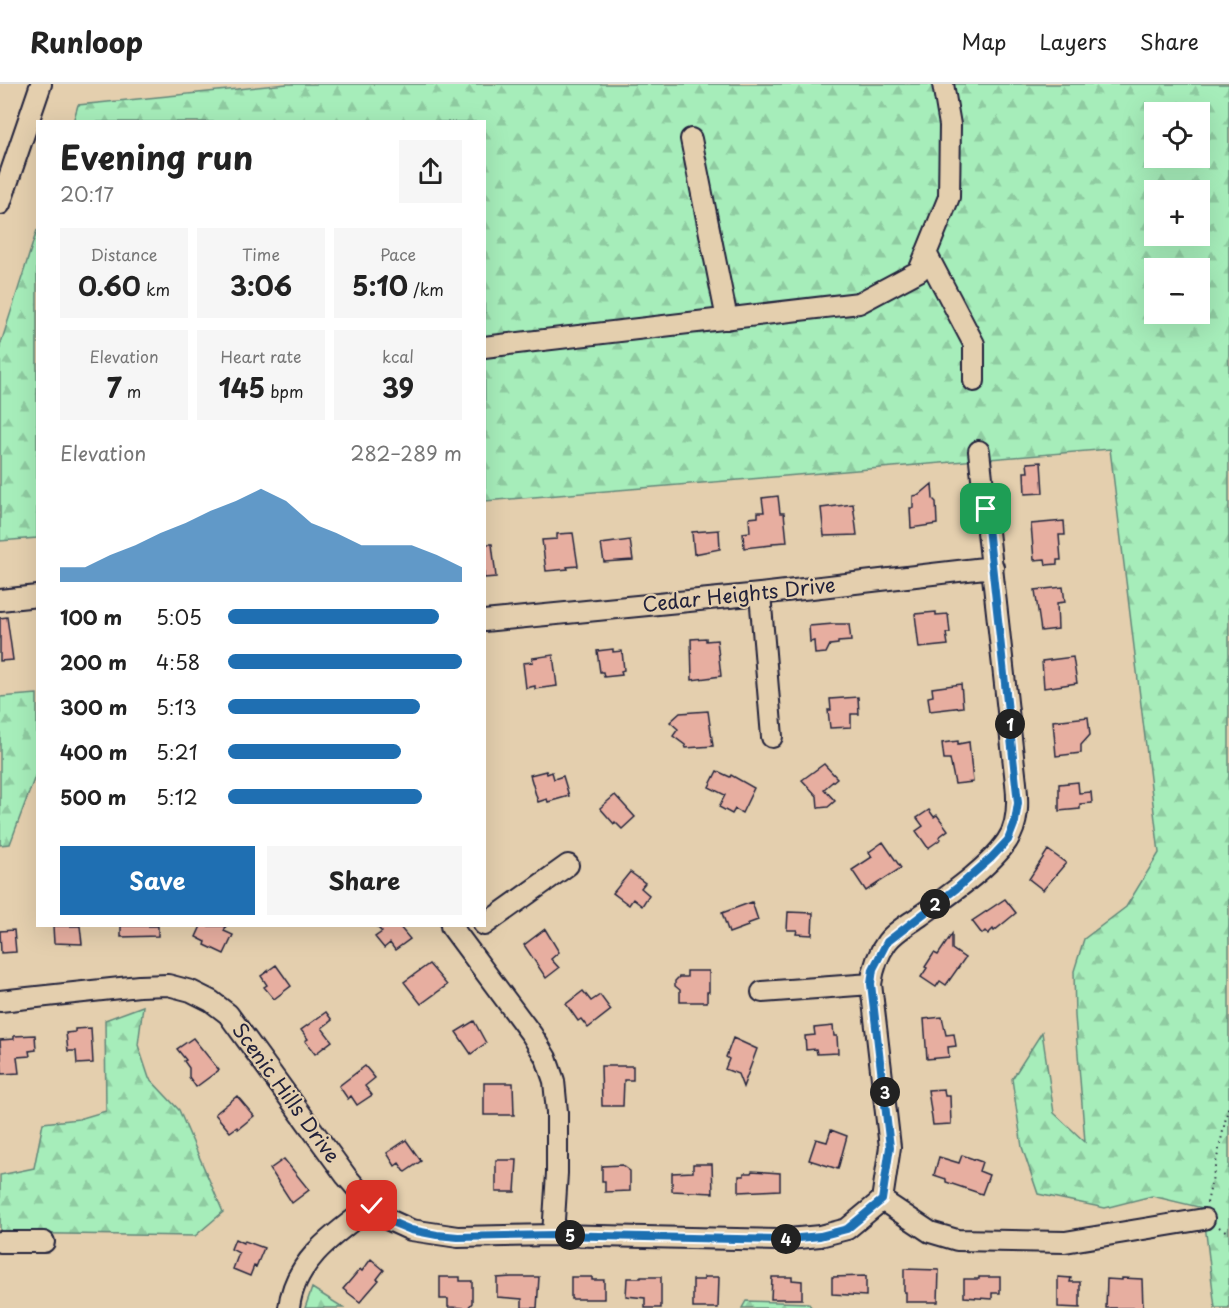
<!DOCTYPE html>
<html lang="en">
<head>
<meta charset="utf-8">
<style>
  body { margin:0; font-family:"Playpen Sans",sans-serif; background:#f6f6f6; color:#222; height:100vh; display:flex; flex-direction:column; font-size:22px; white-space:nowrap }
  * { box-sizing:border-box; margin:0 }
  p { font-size:20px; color:#767676 }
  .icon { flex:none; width:33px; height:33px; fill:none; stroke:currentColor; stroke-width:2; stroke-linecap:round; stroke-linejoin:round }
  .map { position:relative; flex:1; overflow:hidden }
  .panel { position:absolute; left:36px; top:36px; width:450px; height:807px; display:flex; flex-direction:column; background:#fff; border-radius:0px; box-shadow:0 6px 24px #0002 }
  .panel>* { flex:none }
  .buttons { position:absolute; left:1144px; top:18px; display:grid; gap:12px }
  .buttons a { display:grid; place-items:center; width:66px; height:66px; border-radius:0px; background:#fff; box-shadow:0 6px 24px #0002; font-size:30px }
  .pin { position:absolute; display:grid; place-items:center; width:51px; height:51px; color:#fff; margin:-26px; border-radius:12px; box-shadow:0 3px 9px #0006 }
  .km { position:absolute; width:30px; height:30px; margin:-15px; border-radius:50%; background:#222; color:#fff; font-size:16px; line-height:30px; text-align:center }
  .round { display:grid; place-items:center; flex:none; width:63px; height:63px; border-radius:0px; background:#f6f6f6 }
  .head { display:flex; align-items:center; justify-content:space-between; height:102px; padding:0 24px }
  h1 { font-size:33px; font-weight:700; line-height:45px }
  .figures { display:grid; grid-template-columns:repeat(3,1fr); gap:9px; height:102px; padding:6px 24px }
  .figures div { display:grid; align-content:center; border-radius:0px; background:#f6f6f6; text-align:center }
  .figures b { font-size:26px; font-weight:700 }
  .figures small { font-size:16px; font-weight:400 }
  .figures p { font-size:16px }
  .chart { height:168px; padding:12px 24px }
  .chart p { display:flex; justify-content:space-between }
  .chart svg { width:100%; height:108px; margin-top:6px; fill:#1f6fb2; opacity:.7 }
  .cta { display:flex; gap:12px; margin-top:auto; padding:12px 24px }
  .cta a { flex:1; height:69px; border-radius:0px; background:#1f6fb2; color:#fff; font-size:24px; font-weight:700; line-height:69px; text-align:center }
  .cta a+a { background:#f6f6f6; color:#222 }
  ul { padding:0 24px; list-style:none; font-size:20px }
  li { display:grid; grid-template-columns:96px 72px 1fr; align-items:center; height:45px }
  li i { height:15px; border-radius:8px; background:#1f6fb2 }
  header { display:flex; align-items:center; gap:36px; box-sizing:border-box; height:84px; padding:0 30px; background:#fff; border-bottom:2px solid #e0e0e0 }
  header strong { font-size:28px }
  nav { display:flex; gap:33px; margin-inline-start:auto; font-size:21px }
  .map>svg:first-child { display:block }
</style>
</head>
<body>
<header>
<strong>Runloop</strong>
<nav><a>Map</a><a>Layers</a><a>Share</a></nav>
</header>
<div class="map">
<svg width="1229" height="1224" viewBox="0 0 1229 1224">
  <defs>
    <pattern id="forest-firs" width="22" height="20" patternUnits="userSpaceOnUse" patternTransform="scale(1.5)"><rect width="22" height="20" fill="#a6edba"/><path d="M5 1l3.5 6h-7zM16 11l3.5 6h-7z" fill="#8fcba1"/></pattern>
  </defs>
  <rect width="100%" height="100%" fill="#e4cfae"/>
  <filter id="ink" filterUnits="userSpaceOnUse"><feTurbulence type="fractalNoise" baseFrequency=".0167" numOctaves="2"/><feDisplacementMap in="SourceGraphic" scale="12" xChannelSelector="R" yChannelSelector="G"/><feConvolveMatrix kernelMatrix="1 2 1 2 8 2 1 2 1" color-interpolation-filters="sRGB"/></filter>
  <g filter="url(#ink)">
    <path fill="url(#forest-firs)" stroke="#64887a" stroke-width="1.5" fill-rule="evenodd" d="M 287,0 L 1229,0 L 1229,1224 L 1215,1224 L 1203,1124 L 1152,1112 L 1105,1124 L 1038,1110 L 1022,1063 L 1012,995 L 1042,948 L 1054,1029 L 1085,1058 L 1075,932 L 1074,887 L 1084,855 L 1126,823 L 1159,769 L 1110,365 L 485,417 L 484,38 L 73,38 L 78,21 ZM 1155,28 L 1200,28 L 1200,74 L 1155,74 ZM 1155,106 L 1200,106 L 1200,152 L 1155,152 ZM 1155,184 L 1200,184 L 1200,230 L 1155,230 Z
      M 37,146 L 37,454 L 0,457 L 0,262 Z
      M 37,610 L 37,687 L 10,760 L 0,761 L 0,613 Z
      M 143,922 L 138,961 L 149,994 L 179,1026 L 223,1128 L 195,1152 L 0,1149 L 0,1091 L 34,1084 L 43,1039 L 79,1035 L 106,1027 L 105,936 Z
      M 312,1204 L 344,1224 L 305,1224 Z
      M 746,1217 L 808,1219 L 812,1224 L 742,1224 Z"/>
    <path fill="#e7aea0" stroke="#22223b" stroke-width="1.5" d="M 1041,378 L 1043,409 L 1025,410 L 1024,388 L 1028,388 L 1027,379 Z
      M 932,400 L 933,415 L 936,418 L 937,440 L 911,444 L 910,424 L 913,424 L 913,412 L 919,411 Z
      M 778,412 L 780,429 L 784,429 L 787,458 L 772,459 L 772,461 L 744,464 L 743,449 L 750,448 L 749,434 L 758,433 L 758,428 L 764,428 L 762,414 Z
      M 853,420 L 857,451 L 824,452 L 821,424 Z
      M 1064,437 L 1065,451 L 1059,451 L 1061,476 L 1057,476 L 1057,480 L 1046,481 L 1045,475 L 1034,476 L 1031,440 Z
      M 719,446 L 720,465 L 694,470 L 692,448 Z
      M 573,449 L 578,482 L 567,483 L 568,485 L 546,487 L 542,456 L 557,455 L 557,450 Z
      M 630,456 L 633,476 L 604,478 L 601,460 Z
      M 484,460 L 492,460 L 496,493 L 484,494 Z
      M 1063,503 L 1065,518 L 1057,519 L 1058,545 L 1041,547 L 1035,506 Z
      M 936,528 L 936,531 L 948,530 L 950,549 L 946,549 L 948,561 L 919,564 L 915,530 Z
      M 7,533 L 13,576 L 0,577 L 0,534 Z
      M 834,540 L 849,540 L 851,557 L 838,558 L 838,560 L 830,561 L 826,569 L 815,570 L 814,557 L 810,558 L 809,542 Z
      M 706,554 L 706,557 L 717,556 L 721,592 L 692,596 L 691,555 Z
      M 613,565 L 613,568 L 622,567 L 624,586 L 621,587 L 622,591 L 604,593 L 603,588 L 600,588 L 597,567 Z
      M 553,571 L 557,602 L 535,605 L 535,602 L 526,604 L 523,579 L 533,578 L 532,574 Z
      M 1073,573 L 1077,599 L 1044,604 L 1042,577 Z
      M 961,600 L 963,623 L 930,627 L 928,613 L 933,612 L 932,604 Z
      M 858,613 L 859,630 L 851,630 L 851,643 L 830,644 L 828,626 L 831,626 L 830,615 Z
      M 708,627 L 713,662 L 686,664 L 685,661 L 673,652 L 678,645 L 670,638 L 680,629 Z
      M 1088,633 L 1090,651 L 1081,661 L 1081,669 L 1056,672 L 1053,637 Z
      M 958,657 L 958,660 L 969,658 L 973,698 L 955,700 L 950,675 L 944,675 L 942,659 Z
      M 824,680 L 837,694 L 824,705 L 835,717 L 828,723 L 818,724 L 817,712 L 802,696 Z
      M 546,687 L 547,690 L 552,688 L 554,695 L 563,692 L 569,712 L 548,718 L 547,715 L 538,718 L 530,691 Z
      M 717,687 L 730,693 L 731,691 L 754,704 L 742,729 L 735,725 L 732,730 L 719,723 L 725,711 L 709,703 Z
      M 1078,698 L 1079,709 L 1091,708 L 1092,719 L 1080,720 L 1080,725 L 1059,727 L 1059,700 Z
      M 615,711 L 635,733 L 622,745 L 615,738 L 614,740 L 600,724 Z
      M 929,726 L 934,733 L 937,731 L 948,746 L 939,753 L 941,755 L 928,764 L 916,747 L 923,742 L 917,734 Z
      M 883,758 L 901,784 L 866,807 L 852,786 L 872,773 L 869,768 Z
      M 1048,766 L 1066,779 L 1043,806 L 1029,795 Z
      M 630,788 L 645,799 L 641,804 L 649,811 L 642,822 L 633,815 L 629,821 L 613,809 Z
      M 1005,815 L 1016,829 L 994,847 L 993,845 L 988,850 L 985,847 L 982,850 L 972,837 Z
      M 752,818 L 758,836 L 747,840 L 748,842 L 729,849 L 722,829 Z
      M 788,828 L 813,829 L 812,851 L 796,850 L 797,846 L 787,846 Z
      M 53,842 L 80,842 L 82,860 L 54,859 Z
      M 121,842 L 158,842 L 158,852 L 121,853 Z
      M 201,842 L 226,842 L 224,847 L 233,851 L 224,870 L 205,861 L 206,858 L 196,853 Z
      M 376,842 L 399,842 L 410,855 L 395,866 L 390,859 L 384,864 L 375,853 L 382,848 Z
      M 545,845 L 559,868 L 551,875 L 559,884 L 546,894 L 524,861 Z
      M 14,846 L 16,868 L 1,869 L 0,847 Z
      M 952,850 L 952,865 L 965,874 L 946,901 L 940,897 L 936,903 L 921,893 L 927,884 L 925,883 L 934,869 L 938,871 Z
      M 429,880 L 447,901 L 421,920 L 404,898 Z
      M 276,881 L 291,902 L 274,915 L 264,903 L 267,901 L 261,892 Z
      M 687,887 L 709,887 L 709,908 L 707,908 L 707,918 L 680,918 L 680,906 L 675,902 L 675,897 L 679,893 L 687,893 Z
      M 583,907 L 591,917 L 600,911 L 611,926 L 588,944 L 581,935 L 578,937 L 566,920 Z
      M 326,928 L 332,936 L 322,944 L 332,957 L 315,970 L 305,957 L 308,955 L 301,946 Z
      M 942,933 L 946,951 L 954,950 L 956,962 L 948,963 L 949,973 L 927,975 L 924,935 Z
      M 474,937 L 486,959 L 471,970 L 456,948 Z
      M 833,942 L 834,952 L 837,952 L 838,969 L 817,970 L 816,965 L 806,966 L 805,952 L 815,951 L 814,944 Z
      M 91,944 L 93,979 L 77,980 L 76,967 L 68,967 L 66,949 L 75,948 L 75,945 Z
      M 35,951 L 36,966 L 29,967 L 30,972 L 17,973 L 19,989 L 2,990 L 0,956 L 14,955 L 14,952 Z
      M 193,954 L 219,986 L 196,1003 L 189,993 L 189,984 L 184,977 L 186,976 L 177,965 Z
      M 733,954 L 757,965 L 743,1003 L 738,990 L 725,985 L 729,975 L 726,973 Z
      M 365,982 L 375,994 L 365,1002 L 372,1011 L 357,1021 L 351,1012 L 348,1015 L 339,1002 Z
      M 601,982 L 633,982 L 633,996 L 624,996 L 623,1022 L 602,1022 Z
      M 484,999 L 513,999 L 514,1031 L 484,1031 Z
      M 944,1005 L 945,1012 L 950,1012 L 951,1040 L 933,1041 L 928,1006 Z
      M 237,1012 L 254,1032 L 238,1045 L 237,1043 L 230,1048 L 215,1030 Z
      M 831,1046 L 847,1052 L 838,1085 L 809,1076 L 816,1055 L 827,1058 Z
      M 406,1056 L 421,1077 L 405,1088 L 399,1079 L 395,1082 L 387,1069 Z
      M 962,1071 L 982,1078 L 979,1087 L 989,1091 L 982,1110 L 946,1098 L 946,1095 L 934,1091 L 939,1073 L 959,1079 Z
      M 284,1075 L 309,1106 L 292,1119 L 270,1085 Z
      M 496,1076 L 517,1076 L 515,1108 L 496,1108 Z
      M 693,1080 L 712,1080 L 713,1109 L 672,1107 L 672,1089 L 693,1088 Z
      M 622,1081 L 630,1087 L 630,1107 L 605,1108 L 605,1097 L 602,1097 L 602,1082 Z
      M 752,1087 L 780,1089 L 780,1106 L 739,1108 L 739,1092 L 744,1092 L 744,1089 L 751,1089 Z
      M 235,1155 L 243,1159 L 245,1157 L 264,1164 L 256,1183 L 254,1182 L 250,1192 L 233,1185 L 239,1169 L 231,1165 Z
      M 371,1175 L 384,1186 L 377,1195 L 379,1196 L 360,1218 L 343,1205 L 360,1185 L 362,1187 Z
      M 904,1185 L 939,1186 L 938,1218 L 906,1218 L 906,1208 L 904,1208 Z
      M 866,1192 L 866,1212 L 832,1210 L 832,1193 Z
      M 440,1193 L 460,1193 L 460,1197 L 472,1197 L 472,1219 L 468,1224 L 448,1223 L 448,1215 L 440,1215 Z
      M 511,1193 L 539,1193 L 537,1224 L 522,1224 L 522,1215 L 497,1213 L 497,1194 Z
      M 571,1193 L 592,1193 L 592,1196 L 604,1196 L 604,1215 L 571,1215 Z
      M 641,1193 L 661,1193 L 661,1224 L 645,1224 L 645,1214 L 626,1212 L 627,1194 L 641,1194 Z
      M 704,1193 L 719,1193 L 718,1224 L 693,1224 L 693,1196 L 704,1196 Z
      M 772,1193 L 792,1193 L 792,1196 L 802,1197 L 802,1215 L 771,1215 Z
      M 979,1193 L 1000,1193 L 1000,1209 L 992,1209 L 992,1215 L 964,1213 L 964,1195 L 979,1195 Z
      M 1058,1193 L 1071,1194 L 1070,1198 L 1080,1198 L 1080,1224 L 1058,1223 Z
      M 1122,1194 L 1142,1195 L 1143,1224 L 1106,1224 L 1107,1195 L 1122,1196 Z"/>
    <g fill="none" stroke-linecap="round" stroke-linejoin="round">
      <defs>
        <path id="minor" d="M 691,55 L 727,235
          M 0,120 L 41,0
          M 926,169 L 974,260 L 974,297
          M 484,263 L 859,219 L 919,187 L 949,113 L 950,41 L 943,0
          M 760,510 L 772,653
          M 0,516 L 38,512
          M 484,537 L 760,510 L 993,483
          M 484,841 L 568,781
          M 451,842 L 532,951 L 546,974 L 554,997 L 557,1028 L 557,1089 L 553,1151
          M 762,908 L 871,900
          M 0,917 L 139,902 L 168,901 L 191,907 L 211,917 L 228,930 L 346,1092 L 372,1122 L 387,1135 L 411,1146 L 458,1153 L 553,1151 L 778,1156 L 820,1152 L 847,1145 L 882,1116 L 890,1063 L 871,900 C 873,886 878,870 887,858 C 895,847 909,840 920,832 C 946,813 989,784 1007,757 C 1019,740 1018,717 1016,699 L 979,367
          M 882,1116 L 930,1148 L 957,1156 L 1065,1158 L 1204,1135
          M 0,1158 L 44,1158
          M 289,1224 C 294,1176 337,1148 372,1122"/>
      </defs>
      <use href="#minor" stroke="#22223b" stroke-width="24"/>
      <path stroke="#22223b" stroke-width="2" stroke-dasharray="1.5 4.5" stroke-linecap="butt" d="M 1207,1119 L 1229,1020
        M 1219,1143 L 1229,1149"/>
      <use href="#minor" stroke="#e4cfae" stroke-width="20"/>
    </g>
  </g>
  <g fill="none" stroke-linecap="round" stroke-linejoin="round" filter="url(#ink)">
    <defs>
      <path id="route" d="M 372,1122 L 387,1136 L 411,1146 L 437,1151 L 458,1153 L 553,1151 L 778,1156 L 820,1152 L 847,1145 L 882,1116 L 890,1063 L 871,900 L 873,885 L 887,858 L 957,804 L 991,774 L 1008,756 L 1015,738 L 1018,719 L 986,425"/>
    </defs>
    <use href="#route" stroke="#fff" stroke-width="12"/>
    <use href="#route" stroke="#1f6fb2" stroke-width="8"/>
  </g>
  <g text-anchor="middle" stroke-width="4.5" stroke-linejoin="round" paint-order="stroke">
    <g font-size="20" fill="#22223b" stroke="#e4cfae">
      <text transform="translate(739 511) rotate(-6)" y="7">Cedar Heights Drive</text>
      <text transform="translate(286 1009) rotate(54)" y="7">Scenic Hills Drive</text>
    </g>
  </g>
</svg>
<div class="buttons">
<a><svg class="icon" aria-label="locate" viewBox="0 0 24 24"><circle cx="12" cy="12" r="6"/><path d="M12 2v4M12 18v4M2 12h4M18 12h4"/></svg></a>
<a>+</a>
<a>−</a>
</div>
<div class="pin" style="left:986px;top:425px;background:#1e9e55"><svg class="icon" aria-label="arrive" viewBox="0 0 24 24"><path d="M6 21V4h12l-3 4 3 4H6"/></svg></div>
<div class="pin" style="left:372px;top:1122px;background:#d93025"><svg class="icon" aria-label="check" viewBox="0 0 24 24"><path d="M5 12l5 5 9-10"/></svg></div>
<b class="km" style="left:1010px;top:640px">1</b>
<b class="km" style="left:935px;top:820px">2</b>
<b class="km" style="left:885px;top:1008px">3</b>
<b class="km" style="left:786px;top:1155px">4</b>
<b class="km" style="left:570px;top:1151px">5</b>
<section class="panel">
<div class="head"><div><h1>Evening run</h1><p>20:17</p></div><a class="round"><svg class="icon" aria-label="share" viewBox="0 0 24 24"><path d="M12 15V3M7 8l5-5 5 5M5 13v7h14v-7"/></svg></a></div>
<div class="figures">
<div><p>Distance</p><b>0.60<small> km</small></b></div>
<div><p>Time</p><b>3:06</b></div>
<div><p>Pace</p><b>5:10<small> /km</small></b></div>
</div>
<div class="figures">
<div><p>Elevation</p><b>7<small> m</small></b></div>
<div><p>Heart rate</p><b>145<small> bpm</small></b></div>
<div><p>kcal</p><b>39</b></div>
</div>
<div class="chart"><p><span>Elevation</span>282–289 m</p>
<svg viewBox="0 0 160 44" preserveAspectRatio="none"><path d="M0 44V38L10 38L20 33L30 29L40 24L50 20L60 15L70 11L80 6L90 11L100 20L110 24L120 29L130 29L140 29L150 33L160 38V44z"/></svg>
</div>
<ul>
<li><b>100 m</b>5:05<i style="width:90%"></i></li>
<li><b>200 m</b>4:58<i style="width:100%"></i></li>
<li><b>300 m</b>5:13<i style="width:82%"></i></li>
<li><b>400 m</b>5:21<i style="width:74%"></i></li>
<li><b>500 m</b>5:12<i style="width:83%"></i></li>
</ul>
<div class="cta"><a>Save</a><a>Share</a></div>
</section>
</div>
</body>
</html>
